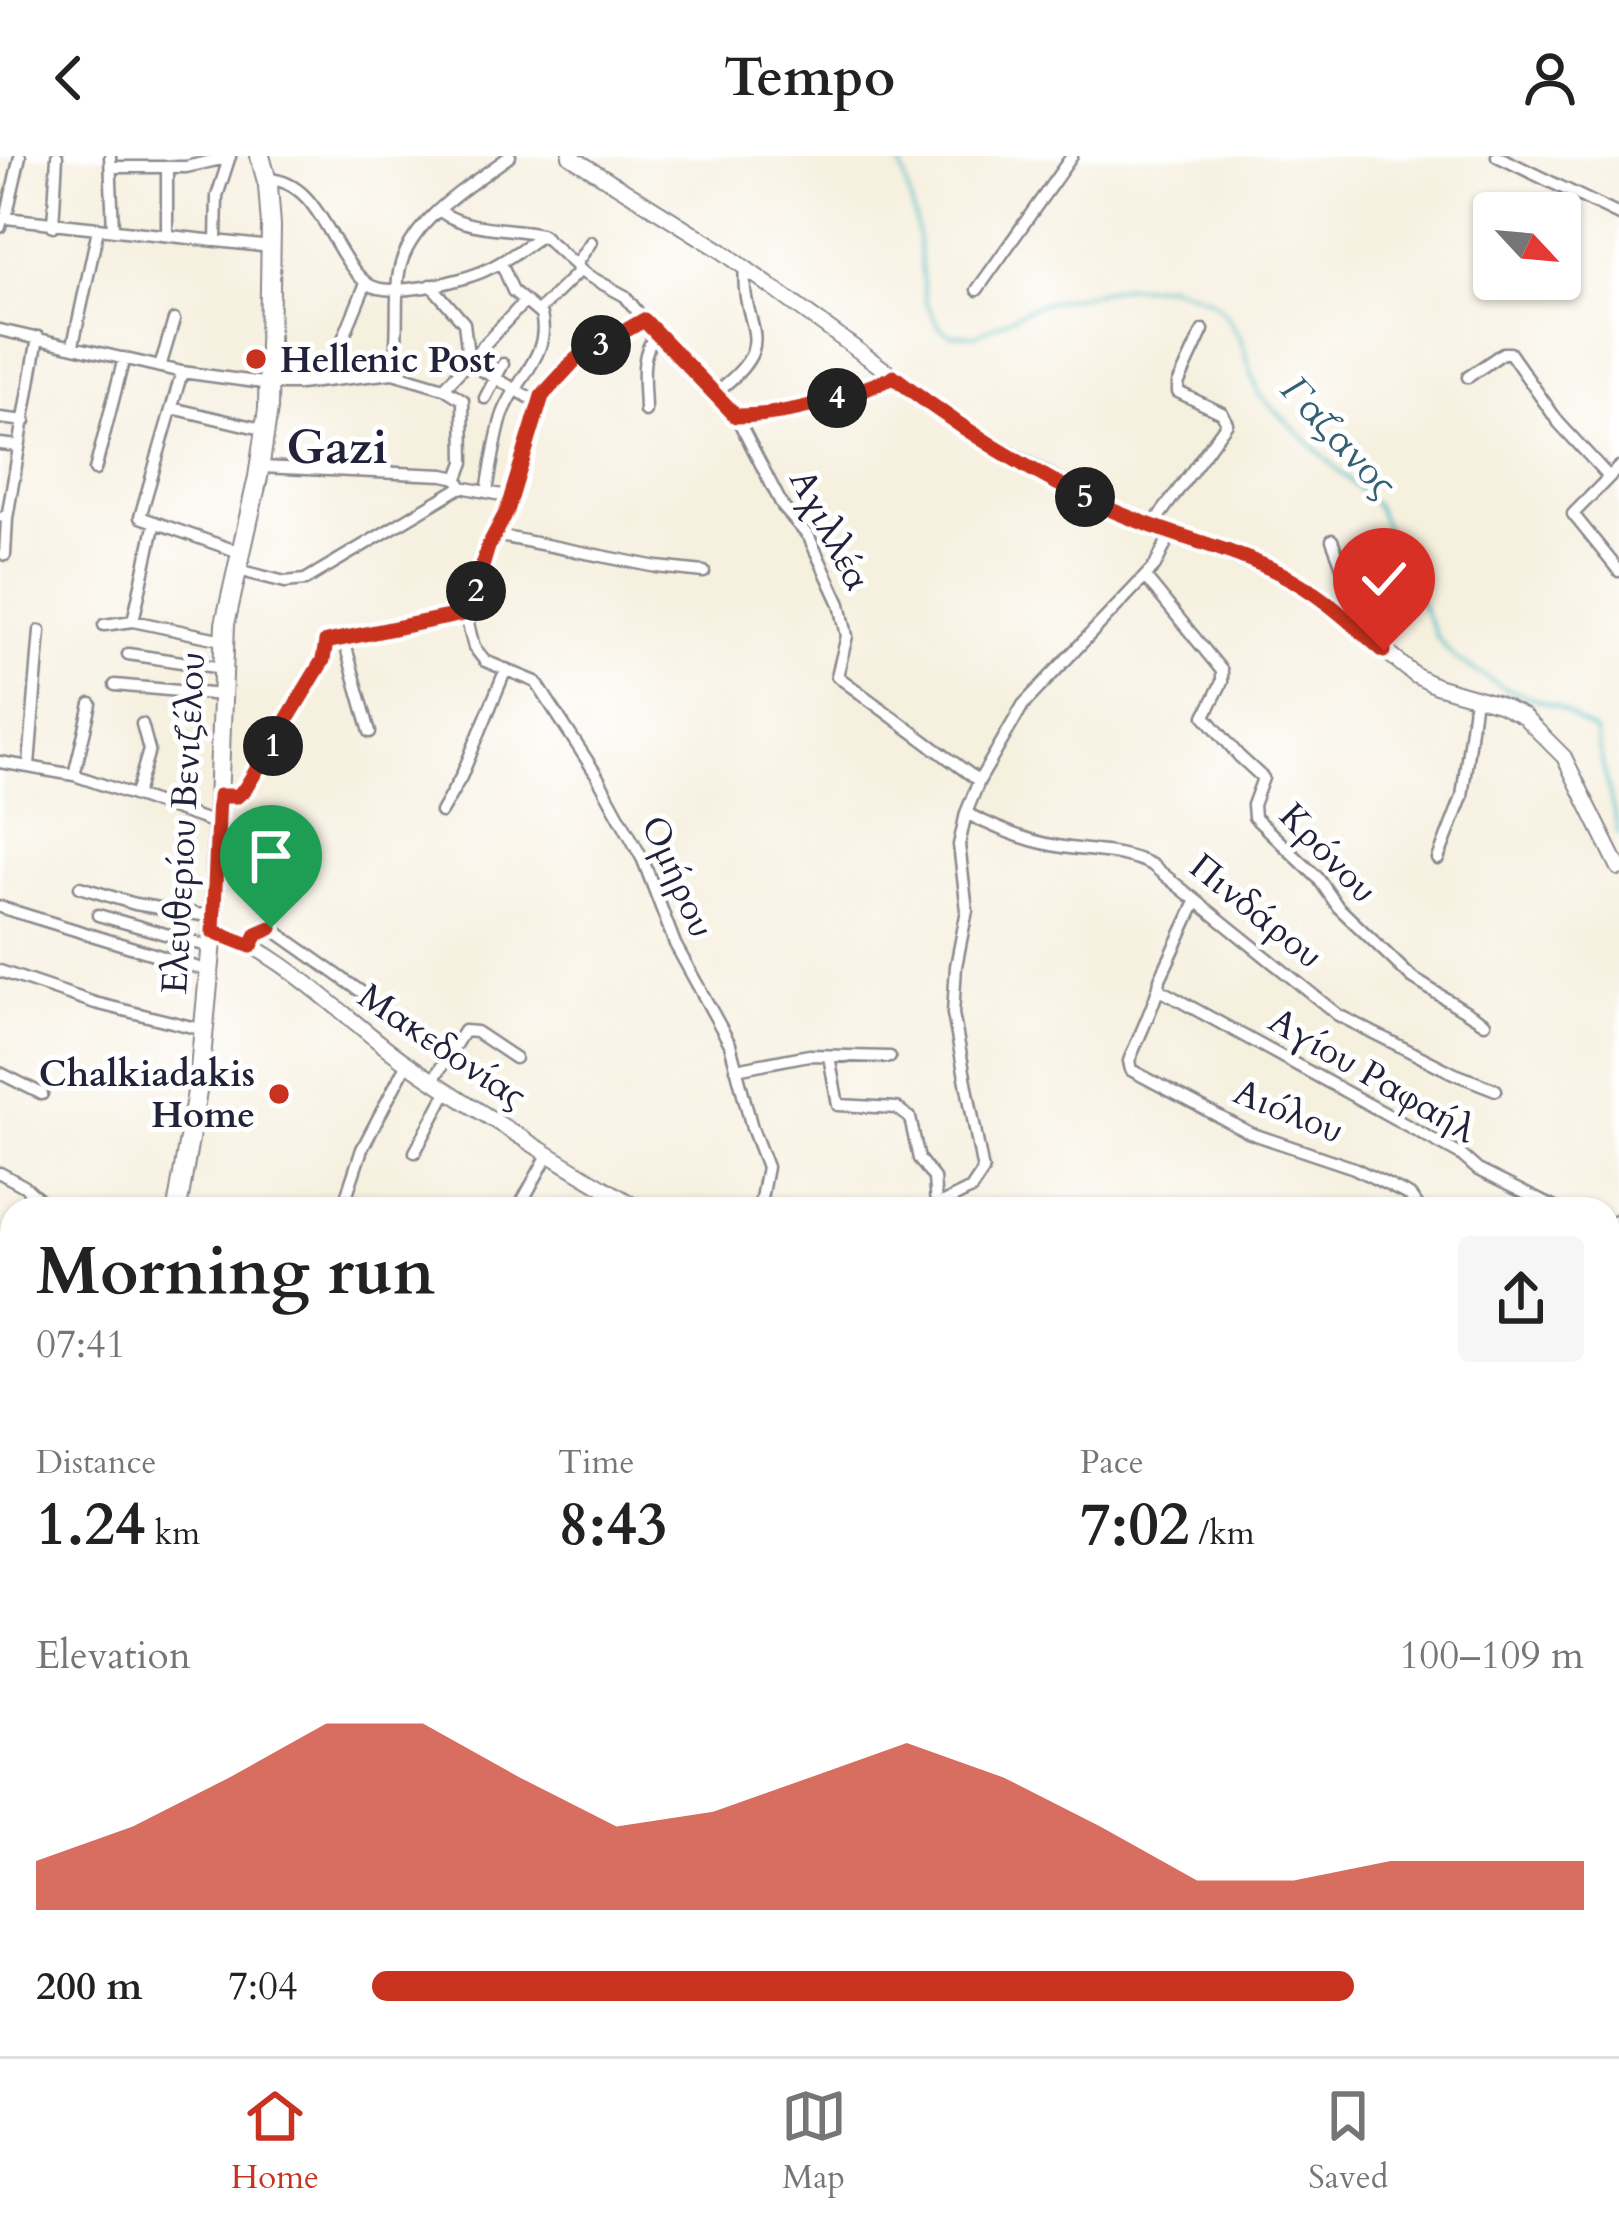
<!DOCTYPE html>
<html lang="en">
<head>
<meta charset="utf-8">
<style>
  body { margin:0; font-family:Cardo,serif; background:#f6f6f6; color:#222; height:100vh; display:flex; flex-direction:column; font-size:45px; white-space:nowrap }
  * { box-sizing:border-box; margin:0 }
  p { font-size:39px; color:#767676 }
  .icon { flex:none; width:66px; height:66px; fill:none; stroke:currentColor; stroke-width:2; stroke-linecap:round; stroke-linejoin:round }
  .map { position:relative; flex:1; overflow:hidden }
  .drawer { position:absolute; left:0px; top:1041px; width:1620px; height:861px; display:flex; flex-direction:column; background:#fff; border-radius:36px 36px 0 0; box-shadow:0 3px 9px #0004 }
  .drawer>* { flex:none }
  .needle { width:78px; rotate:116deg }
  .fabs { position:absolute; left:1473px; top:36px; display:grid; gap:24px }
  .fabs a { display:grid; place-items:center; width:108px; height:108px; border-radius:12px; background:#fff; box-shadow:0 3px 9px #0004; font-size:60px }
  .pin { position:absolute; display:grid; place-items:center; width:102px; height:102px; color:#fff; margin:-123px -51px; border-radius:50% 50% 50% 0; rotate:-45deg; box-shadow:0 0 12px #0007 }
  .pin .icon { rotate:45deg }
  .km { position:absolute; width:60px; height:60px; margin:-30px; border-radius:50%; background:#222; color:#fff; font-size:33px; line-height:60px; text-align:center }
  .round { display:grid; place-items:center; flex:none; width:126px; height:126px; border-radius:12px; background:#f6f6f6 }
  .head { display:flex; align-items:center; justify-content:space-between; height:204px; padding:0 36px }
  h1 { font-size:66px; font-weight:700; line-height:90px }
  .stats { display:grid; grid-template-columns:repeat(3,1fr); gap:18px; height:204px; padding:12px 36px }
  .stats div { display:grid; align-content:center }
  .stats b { font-size:60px; font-weight:700 }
  .stats small { font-size:33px; font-weight:400 }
  .stats p { font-size:33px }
  .chart { height:336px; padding:24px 36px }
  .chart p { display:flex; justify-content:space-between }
  .chart svg { width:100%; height:216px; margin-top:12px; fill:#c8321e; opacity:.7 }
  ul { padding:0 36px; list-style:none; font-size:39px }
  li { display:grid; grid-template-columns:192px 144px 1fr; align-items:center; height:90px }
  li i { height:30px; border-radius:15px; background:#c8321e }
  header { display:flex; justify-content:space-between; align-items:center; height:156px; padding:0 36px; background:#fff; font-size:54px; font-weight:700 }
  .menu { display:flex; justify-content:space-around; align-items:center; height:168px; border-top:3px solid #e0e0e0; background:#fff; font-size:33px; color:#767676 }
  .menu a { display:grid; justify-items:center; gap:6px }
  .menu .selected { color:#c8321e }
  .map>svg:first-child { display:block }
</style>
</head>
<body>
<header><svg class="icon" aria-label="back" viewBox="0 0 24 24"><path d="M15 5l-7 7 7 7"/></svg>Tempo<svg class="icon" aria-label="person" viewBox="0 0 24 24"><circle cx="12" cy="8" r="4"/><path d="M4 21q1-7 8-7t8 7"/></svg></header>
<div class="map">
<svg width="1619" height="1900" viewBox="0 0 1619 1900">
  <rect width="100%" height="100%" fill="#fff"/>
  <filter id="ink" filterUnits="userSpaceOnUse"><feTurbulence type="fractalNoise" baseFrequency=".00833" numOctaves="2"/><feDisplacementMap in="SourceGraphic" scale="24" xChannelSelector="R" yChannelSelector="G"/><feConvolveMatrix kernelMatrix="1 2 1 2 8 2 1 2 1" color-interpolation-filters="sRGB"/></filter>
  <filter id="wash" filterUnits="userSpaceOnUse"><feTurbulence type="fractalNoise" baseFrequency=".004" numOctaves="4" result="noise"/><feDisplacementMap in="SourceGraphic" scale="48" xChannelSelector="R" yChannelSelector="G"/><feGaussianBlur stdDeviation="2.7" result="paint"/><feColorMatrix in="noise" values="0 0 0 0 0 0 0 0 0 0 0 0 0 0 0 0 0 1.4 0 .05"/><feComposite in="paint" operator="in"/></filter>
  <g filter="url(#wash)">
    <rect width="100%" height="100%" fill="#f6f0df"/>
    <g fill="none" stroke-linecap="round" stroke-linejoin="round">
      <path stroke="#51bec8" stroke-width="3" d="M 899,0 L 916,66 L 925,144 L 940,172 L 951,179 L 975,179 L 1037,149 L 1121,131 L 1168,129 L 1205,141 L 1220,151 L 1240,181 L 1259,239 L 1376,350 L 1436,480 L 1455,503 L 1504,532 L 1556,550 L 1595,576 L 1619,678"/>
    </g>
  </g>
  <g filter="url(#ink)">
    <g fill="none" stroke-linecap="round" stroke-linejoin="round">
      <defs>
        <path id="minor" d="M 110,0 L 113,74
          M 1497,0 L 1619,59
          M 111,11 L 186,11 L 230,1
          M 267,23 C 321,24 331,101 368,128 C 389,143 463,125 486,114 C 506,105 524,91 542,79 L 585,118 L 625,140 L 656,179 L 736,260 L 783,351 L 809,381 L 840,448 L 847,480 L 837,520 L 979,625
          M 440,55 C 467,75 509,71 541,78
          M 6,62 L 20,0
          M 53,70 L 57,0
          M 0,71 L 2,63 L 6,62 L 271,91
          M 167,78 L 167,11
          M 216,84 L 217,40 L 230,0
          M 575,109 L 591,86
          M 431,129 L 464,167 L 469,207 L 539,247
          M 977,134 L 1072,0
          M 538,155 L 580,114
          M 644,164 L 576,203 L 542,240 L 507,355 L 487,396 L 468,468 L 474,491 L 485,505 L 536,526 L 596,618 L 643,704 L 675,788 L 730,888 L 752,972 L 767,1011 L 759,1053
          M 0,174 L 182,216 L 270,228 L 299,228 L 393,217 L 444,232 L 463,244 L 464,306 L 458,322
          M 73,189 L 98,73
          M 160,211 L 174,164
          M 182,216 L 140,361 L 239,396
          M 393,217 C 399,185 395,154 398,123 C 403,67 470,30 510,0
          M 1468,221 L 1503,197 L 1510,197 L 1559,267 L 1609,321
          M 326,224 L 366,127
          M 444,232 L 525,145
          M 716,236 C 785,184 739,174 745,111
          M 485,242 L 503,208
          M 172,252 L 266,274
          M 645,255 C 645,229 638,199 656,179
          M 736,260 C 790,260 844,242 894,221
          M 0,262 L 25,265
          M 0,288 L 19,290
          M 260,311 L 444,319 L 458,322 L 461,331 L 512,341
          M 1619,311 L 1573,358 L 1619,415
          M 95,314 L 124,202
          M 487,336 C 491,311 495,285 502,261 C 513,225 552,199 541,159 L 513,135 L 501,106
          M 3,361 L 7,362 L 5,399
          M 7,362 L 38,181
          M 1152,370 L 1227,267 L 1222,257 L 1178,236 L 1178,228 L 1203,174
          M 495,379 L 657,411 L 704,416
          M 1332,384 L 1352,437 L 1344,461
          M 234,413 L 285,426 L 305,424 L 461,331
          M 1145,421 L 1222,515 L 1222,526 L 1205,560 L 1239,600 L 1263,622 L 1253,649 L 1254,661 L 1318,722 L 1338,751 L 1412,822 L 1485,867
          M 133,465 L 155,366
          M 104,469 L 133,465 L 223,484
          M 343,481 L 370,576
          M 128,498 L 222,512
          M 115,529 L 221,539
          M 0,606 L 74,619 L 218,668
          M 29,609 L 40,475
          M 74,619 L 91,548
          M 136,638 L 149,594 L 142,568
          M 219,640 L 237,641 L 245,633 L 323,504 L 326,486 L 468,457
          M 441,656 L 461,621 L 506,513
          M 966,657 C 995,672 1025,685 1057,690 C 1091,696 1121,694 1152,709 L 1338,859 L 1455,918 L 1496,934
          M 1438,703 L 1462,641 L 1475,542
          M 80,731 L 135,748 L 214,761
          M 1196,746 L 1160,823 C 1160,837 1136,887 1129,905 L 1131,914 L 1250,977 L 1354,1012 L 1410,1040 L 1420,1053
          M 0,751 L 209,815
          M 98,759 L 211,791
          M 251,790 L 257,778 L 271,772 L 370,842
          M 0,815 L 95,847 L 204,874
          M 1160,834 L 1461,999 L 1478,1014 L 1557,1053
          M 829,900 L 838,949 L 897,952 L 910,962 L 919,1003 L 934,1022 L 936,1050
          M 736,913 L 809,899 L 890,901
          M 0,917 L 42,938
          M 433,924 L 464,875 L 476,876 L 515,902
          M 415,996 L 448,934
          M 0,1017 L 24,1030 L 50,1053
          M 342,1053 L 362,993 L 407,907
          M 518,1053 L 548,999
          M 931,1053 L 971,1033 L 983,1015 L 953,858 L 956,810 L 967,754 L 959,689 L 966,657 L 979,625 L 1023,549 L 1155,410 L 1171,377
          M 1608,1156 L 1619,1159
          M 1608,1401 L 1619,1406
          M 1608,1557 L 1619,1565
          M 1608,1637 L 1619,1644
          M 155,1900 L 155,1890
          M 286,1900 L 290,1890
          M 384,1900 L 387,1890
          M 688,1900 L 692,1890
          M 767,1900 L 771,1890"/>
        <path id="tertiary" d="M 570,0 L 722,95 L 967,274 L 1107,352 L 1283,418 L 1318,440 L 1416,520 L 1436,530 L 1499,548 L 1523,560 L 1564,601 L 1619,712
          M 213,775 C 269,784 355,871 404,905 C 480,958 560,1006 640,1053
          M 0,1467 L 12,1471
          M 906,1890 L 920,1900
          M 554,1900 L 556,1890"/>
        <path id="secondary" d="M 1608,1115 L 1619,1065
          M 1363,1900 L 1368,1890"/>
        <path id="primary" d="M 177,1053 L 199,924 L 213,775 L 225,468 L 258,321 L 268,253 L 271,70 L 268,29 L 260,0
          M 0,1444 L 12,1408
          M 0,1868 L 13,1900"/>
      </defs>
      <use href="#minor" stroke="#8c898d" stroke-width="15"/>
      <use href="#tertiary" stroke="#8c898d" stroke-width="18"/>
      <use href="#secondary" stroke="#8c898d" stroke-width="20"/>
      <use href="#primary" stroke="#8c898d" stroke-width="22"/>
      <use href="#minor" stroke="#fff" stroke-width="10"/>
      <use href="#tertiary" stroke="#fff" stroke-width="14"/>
      <use href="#secondary" stroke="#fff" stroke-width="15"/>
      <use href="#primary" stroke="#fff" stroke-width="18"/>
    </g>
  </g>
  <g fill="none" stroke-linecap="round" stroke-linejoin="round" filter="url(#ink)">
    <defs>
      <path id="route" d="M 271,772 L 257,778 L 251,790 L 213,775 L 219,640 L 237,640 L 245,633 L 323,504 L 326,486 L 468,457 L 488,391 L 507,355 L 542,240 L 576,203 L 644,164 L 736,260 C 790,260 844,242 894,221 C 959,272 1032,317 1107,352 C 1163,378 1225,390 1280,417 C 1320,437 1351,467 1384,495"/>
    </defs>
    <use href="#route" stroke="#fff" stroke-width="24"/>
    <use href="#route" stroke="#c8321e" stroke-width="15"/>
  </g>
  <g fill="#c8321e" stroke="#fff" stroke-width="4.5">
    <circle cx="256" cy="203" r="12"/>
    <circle cx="279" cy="938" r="12"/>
  </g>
  <g text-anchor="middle" stroke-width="10" stroke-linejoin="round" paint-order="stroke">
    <g font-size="36" font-weight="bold" fill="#22223b" stroke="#fff" text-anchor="start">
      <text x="280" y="216">Hellenic Post</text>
      <text x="255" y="930" text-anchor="end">Chalkiadakis<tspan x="255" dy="41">Home</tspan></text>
    </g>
    <g font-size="36" fill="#22223b" stroke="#fff">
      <text transform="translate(831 373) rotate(62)" y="13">Αχιλλέα</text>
      <text transform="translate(182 667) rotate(-87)" y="13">Ελευθερίου Βενιζέλου</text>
      <text transform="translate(1329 696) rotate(46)" y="13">Κρόνου</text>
      <text transform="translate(679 720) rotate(66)" y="13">Ομήρου</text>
      <text transform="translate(1257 754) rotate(39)" y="13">Πινδάρου</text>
      <text transform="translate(443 889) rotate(34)" y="13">Μακεδονίας</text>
      <text transform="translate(1373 918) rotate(30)" y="13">Αγίου Ραφαήλ</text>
      <text transform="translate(1289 954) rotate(22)" y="13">Αιόλου</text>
    </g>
    <g font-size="39" font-style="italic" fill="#356073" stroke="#fff">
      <text transform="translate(1340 280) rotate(47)" y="14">Γαζανος</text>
    </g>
    <g font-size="48" font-weight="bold" fill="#22223b" stroke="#fff">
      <text x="337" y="307">Gazi</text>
    </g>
  </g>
</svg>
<div class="fabs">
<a><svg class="needle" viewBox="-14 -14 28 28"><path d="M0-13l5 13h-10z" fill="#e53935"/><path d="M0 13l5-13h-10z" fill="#767676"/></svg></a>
</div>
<div class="pin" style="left:271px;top:772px;background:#1e9e55"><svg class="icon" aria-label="arrive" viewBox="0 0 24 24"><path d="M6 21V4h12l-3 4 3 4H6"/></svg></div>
<div class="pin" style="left:1384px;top:495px;background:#d93025"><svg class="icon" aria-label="check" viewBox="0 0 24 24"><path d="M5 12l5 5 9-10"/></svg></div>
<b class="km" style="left:273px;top:590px">1</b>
<b class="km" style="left:476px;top:435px">2</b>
<b class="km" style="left:601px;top:189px">3</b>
<b class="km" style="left:837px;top:242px">4</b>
<b class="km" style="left:1085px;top:341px">5</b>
<section class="drawer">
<div class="head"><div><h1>Morning run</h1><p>07:41</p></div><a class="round"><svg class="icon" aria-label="share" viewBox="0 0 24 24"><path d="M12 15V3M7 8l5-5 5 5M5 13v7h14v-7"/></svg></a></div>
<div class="stats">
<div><p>Distance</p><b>1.24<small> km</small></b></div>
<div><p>Time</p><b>8:43</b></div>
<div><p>Pace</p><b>7:02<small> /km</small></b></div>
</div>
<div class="chart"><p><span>Elevation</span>100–109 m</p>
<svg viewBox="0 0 160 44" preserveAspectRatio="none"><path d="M0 44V34L10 27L20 17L30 6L40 6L50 17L60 27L70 24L80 17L90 10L100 17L110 27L120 38L130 38L140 34L150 34L160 34V44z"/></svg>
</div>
<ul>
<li><b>200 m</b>7:04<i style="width:81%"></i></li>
</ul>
</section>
</div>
<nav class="menu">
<a class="selected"><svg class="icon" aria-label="home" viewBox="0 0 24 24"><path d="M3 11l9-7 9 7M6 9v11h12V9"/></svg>Home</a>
<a><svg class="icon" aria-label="map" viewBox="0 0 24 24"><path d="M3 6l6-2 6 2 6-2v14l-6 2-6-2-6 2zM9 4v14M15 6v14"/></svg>Map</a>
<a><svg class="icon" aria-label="saved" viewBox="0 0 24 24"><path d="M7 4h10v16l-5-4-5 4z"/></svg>Saved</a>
</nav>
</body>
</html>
